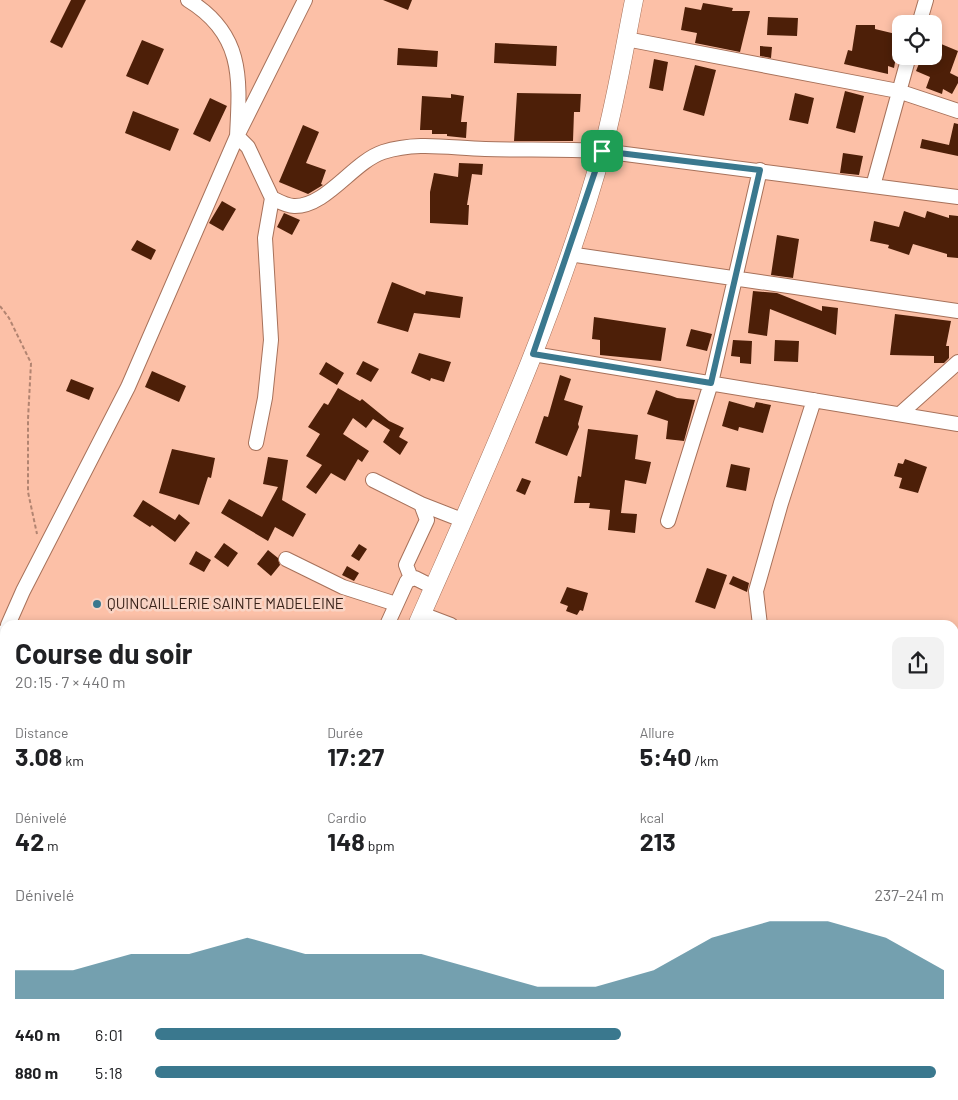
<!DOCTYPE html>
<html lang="fr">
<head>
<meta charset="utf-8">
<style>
  body { margin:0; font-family:Barlow,sans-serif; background:#f2f2f2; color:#202124; height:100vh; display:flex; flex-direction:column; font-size:19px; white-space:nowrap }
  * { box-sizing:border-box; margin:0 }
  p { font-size:16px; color:#757577 }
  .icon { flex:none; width:28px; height:28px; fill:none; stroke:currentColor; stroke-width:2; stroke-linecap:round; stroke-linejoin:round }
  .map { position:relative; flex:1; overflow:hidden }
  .details { position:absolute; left:0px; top:620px; width:959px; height:480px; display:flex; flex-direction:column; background:#fff; border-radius:15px 15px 0 0; box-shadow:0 2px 8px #0003 }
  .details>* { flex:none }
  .buttons { position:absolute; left:892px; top:15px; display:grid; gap:10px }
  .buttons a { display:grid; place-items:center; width:50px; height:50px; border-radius:10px; background:#fff; box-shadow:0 2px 8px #0003; font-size:25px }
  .pin { position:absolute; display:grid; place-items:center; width:42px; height:42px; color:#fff; margin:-21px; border-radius:10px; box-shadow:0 2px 8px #0006 }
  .round { display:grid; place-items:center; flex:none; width:52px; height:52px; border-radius:10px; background:#f2f2f2 }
  .overview { display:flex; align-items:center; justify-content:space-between; height:85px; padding:0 15px }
  h1 { font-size:28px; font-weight:700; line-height:38px }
  .figures { display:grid; grid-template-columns:repeat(3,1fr); gap:8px; height:85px; padding:5px 15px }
  .figures div { display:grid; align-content:center }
  .figures b { font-size:25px; font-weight:700 }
  .figures small { font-size:14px; font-weight:400 }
  .figures p { font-size:14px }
  .chart { height:140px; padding:10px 15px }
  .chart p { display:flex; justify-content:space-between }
  .chart svg { width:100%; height:90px; margin-top:5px; fill:#3a788e; opacity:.7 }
  ul { padding:0 15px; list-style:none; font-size:16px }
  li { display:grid; grid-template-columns:80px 60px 1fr; align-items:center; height:38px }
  li i { height:12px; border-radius:6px; background:#3a788e }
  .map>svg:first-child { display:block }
</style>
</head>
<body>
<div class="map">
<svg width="958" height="1100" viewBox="0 0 958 1100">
  <rect width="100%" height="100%" fill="#fcc0a7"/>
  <path fill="#4d1f08" d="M 71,0 L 86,0 L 62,48 L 50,42 Z
    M 383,0 L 412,0 L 408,10 Z
    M 703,3 L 733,8 L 732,11 L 750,11 L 740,52 L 695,43 L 697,33 L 681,30 L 685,7 L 701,10 Z
    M 768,17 L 798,18 L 797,36 L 767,35 Z
    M 856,25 L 875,25 L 875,29 L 900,35 L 894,68 L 888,66 L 888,74 L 844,64 L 848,50 L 852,51 Z
    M 142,40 L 164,49 L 148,85 L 126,76 Z
    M 934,41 L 958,51 L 950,73 L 958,77 L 958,83 L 952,94 L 943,89 L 942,94 L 926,88 L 930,77 L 916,71 L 922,56 L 934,56 Z
    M 495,43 L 557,46 L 556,66 L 494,63 Z
    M 760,46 L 772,47 L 771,58 L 760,56 Z
    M 398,48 L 438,51 L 437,67 L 397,65 Z
    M 654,59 L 668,62 L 663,91 L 649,88 Z
    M 695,65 L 716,70 L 704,116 L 683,110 Z
    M 845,91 L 864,96 L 855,133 L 836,128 Z
    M 517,93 L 581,94 L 580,112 L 574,112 L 573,141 L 514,141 Z
    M 795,93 L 814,98 L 808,124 L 789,120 Z
    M 451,94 L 464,96 L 461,122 L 467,122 L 466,138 L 447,136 L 447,134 L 432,134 L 432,130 L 420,130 L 422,96 L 451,98 Z
    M 210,98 L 227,106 L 210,142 L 193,134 Z
    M 133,111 L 179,129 L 170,151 L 125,133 Z
    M 954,123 L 958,124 L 958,156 L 920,148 L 922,139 L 949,145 Z
    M 303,125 L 319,132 L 306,163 L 326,170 L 321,184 L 323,185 L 308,194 L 279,182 Z
    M 843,153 L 863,156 L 859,175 L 840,173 Z
    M 459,163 L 483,164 L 482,175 L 472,174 L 467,205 L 469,205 L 468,225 L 430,223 L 430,192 L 434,173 L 458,177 Z
    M 222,201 L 236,209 L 223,231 L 209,223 Z
    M 904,211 L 925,218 L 927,211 L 949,218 L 949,215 L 958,216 L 958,258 L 947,257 L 947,254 L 913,244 L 909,255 L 888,248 L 889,245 L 870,241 L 874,221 L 899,227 Z
    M 284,213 L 300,220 L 292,235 L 277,227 Z
    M 777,235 L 799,239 L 793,278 L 771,275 Z
    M 137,240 L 156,250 L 151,260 L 131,250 Z
    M 392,282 L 425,295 L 426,291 L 463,297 L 460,318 L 414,313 L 408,332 L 377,323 Z
    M 753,291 L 777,293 L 822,311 L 822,306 L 838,308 L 836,335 L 770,309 L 767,336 L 748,333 Z
    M 895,314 L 951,321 L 946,346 L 949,346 L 949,358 L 944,363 L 934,363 L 934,356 L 890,355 Z
    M 594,317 L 666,328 L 661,361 L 600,355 L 600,340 L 592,339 Z
    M 691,329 L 712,334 L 707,351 L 686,346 Z
    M 733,340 L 752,341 L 751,364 L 740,363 L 740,357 L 731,356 Z
    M 775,340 L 799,341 L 798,362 L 774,361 Z
    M 419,353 L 451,362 L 444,382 L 431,378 L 430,381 L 411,373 Z
    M 363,361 L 379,369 L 371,382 L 356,374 Z
    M 326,362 L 344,373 L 337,385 L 319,374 Z
    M 152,371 L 186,386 L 179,402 L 145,387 Z
    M 560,375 L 571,379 L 564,400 L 583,406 L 578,424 L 579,427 L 567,456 L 535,443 L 544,416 L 548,417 Z
    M 71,379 L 94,388 L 89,400 L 66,391 Z
    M 338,388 L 360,401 L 362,399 L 389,421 L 404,428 L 399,437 L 408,442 L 400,455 L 383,442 L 390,430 L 373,419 L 366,428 L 353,418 L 343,434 L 369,451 L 362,462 L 358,459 L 345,481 L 331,473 L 316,494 L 306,487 L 322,465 L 306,456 L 320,434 L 308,427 L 324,403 L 328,405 Z
    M 656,390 L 677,398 L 695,400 L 684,441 L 666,439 L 668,421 L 647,414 Z
    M 729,401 L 754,408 L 756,402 L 771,405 L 763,433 L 739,427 L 738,431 L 722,426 Z
    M 588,429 L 638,435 L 635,459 L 651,462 L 646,484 L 625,480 L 621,513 L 637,514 L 635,533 L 608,530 L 610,510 L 589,508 L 590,503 L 574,503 L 578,476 L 581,477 Z
    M 172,449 L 215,458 L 211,478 L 208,477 L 199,505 L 159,493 Z
    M 268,457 L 288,460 L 282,500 L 306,514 L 293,537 L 275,527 L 268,541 L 221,513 L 229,499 L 262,517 L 278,487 L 263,484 Z
    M 905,459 L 927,467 L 918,493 L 899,488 L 902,478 L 894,476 L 898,463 L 903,464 Z
    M 731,464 L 750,468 L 746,491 L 726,487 Z
    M 522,478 L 531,481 L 525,495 L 516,491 Z
    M 143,500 L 175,520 L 179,514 L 190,523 L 175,542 L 152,525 L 150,527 L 133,516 Z
    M 224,543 L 238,553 L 228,567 L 214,557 Z
    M 359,544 L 367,549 L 359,561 L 351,556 Z
    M 268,550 L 278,558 L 280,565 L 271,576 L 257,564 Z
    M 196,551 L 211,560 L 204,572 L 189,564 Z
    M 347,566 L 359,573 L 354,581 L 342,575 Z
    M 707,568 L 727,575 L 715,609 L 695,602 Z
    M 733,576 L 749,583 L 747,592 L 729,584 Z
    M 567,587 L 588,593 L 583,611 L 580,610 L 577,615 L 566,611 L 568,606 L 560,603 Z"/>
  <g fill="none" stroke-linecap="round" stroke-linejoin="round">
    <defs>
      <path id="minor" d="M 188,0 C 244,34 240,79 237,136 L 248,147 L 272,198 L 265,238 L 271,340 L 265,398 L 256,443
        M 919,24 L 926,0
        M 626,39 L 898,91 L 958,111
        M 873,186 L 909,56
        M 272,198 C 278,201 287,206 294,206 C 326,207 353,162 383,152 C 417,141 450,148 485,149 C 524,150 563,149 602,151 L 958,197
        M 569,254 L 958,311
        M 533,354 L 958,424
        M 900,414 L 958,362
        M 373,480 L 421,504 L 427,520 L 406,565 L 411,578
        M 421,504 L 462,520
        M 668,521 L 711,383 L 760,170
        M 286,559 L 343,587 L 396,604
        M 422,614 L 451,625
        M 8,625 L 23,591 L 128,387 L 237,136 L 305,0
        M 387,625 L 407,581 L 415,578 L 433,587
        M 760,625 L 756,591 L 781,503 L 814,400
        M 0,643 L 5,631
        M 954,749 L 958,751
        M 0,750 L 5,749
        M 701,1095 L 711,1100
        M 187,1097 L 196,1100
        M 731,1100 L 734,1095"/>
      <path id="tertiary" d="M 417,625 C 485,470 558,313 603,148 C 616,100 624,50 634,0
        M 210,1100 L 212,1095"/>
    </defs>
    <use href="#minor" stroke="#a7715a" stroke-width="16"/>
    <use href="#tertiary" stroke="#a7715a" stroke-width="19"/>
    <path stroke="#b28471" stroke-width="2" stroke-dasharray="4 2.5" stroke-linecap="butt" d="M 0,306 L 9,318 L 31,363 L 28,419 L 28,492 L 37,534"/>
    <use href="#minor" stroke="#fff" stroke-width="14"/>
    <use href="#tertiary" stroke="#fff" stroke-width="18"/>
  </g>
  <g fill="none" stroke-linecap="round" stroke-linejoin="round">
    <defs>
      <path id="route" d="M 602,151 L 760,170 L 711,383 L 533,354 Z"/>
    </defs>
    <use href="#route" stroke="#fff" stroke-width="10"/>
    <use href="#route" stroke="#3a788e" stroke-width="6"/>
  </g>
  <circle fill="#3a788e" stroke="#f9d4c5" stroke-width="2" cx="97" cy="604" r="5"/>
  <g text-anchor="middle" stroke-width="5" stroke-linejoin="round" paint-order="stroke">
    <g font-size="15" fill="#3a231a" stroke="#f9d4c5" text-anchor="start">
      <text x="107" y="609">QUINCAILLERIE SAINTE MADELEINE</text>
    </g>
  </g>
</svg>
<div class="buttons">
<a><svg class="icon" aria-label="locate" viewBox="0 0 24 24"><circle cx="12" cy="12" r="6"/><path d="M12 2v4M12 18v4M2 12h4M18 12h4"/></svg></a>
</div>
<div class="pin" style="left:602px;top:151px;background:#1e9e55"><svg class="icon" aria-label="arrive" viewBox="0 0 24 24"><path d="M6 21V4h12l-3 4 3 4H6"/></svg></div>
<section class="details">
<div class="overview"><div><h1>Course du soir</h1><p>20:15 · 7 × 440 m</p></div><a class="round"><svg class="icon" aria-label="share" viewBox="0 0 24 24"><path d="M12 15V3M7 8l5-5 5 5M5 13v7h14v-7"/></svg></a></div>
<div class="figures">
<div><p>Distance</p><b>3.08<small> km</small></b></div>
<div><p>Durée</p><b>17:27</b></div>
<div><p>Allure</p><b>5:40<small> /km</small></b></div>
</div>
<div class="figures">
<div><p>Dénivelé</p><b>42<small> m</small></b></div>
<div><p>Cardio</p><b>148<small> bpm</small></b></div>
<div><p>kcal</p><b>213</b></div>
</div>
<div class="chart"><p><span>Dénivelé</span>237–241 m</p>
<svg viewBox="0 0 160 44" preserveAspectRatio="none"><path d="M0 44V30L10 30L20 22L30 22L40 14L50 22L60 22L70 22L80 30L90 38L100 38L110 30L120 14L130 6L140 6L150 14L160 30V44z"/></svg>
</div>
<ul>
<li><b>440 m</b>6:01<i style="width:59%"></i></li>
<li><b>880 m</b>5:18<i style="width:99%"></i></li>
</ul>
</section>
</div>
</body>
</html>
